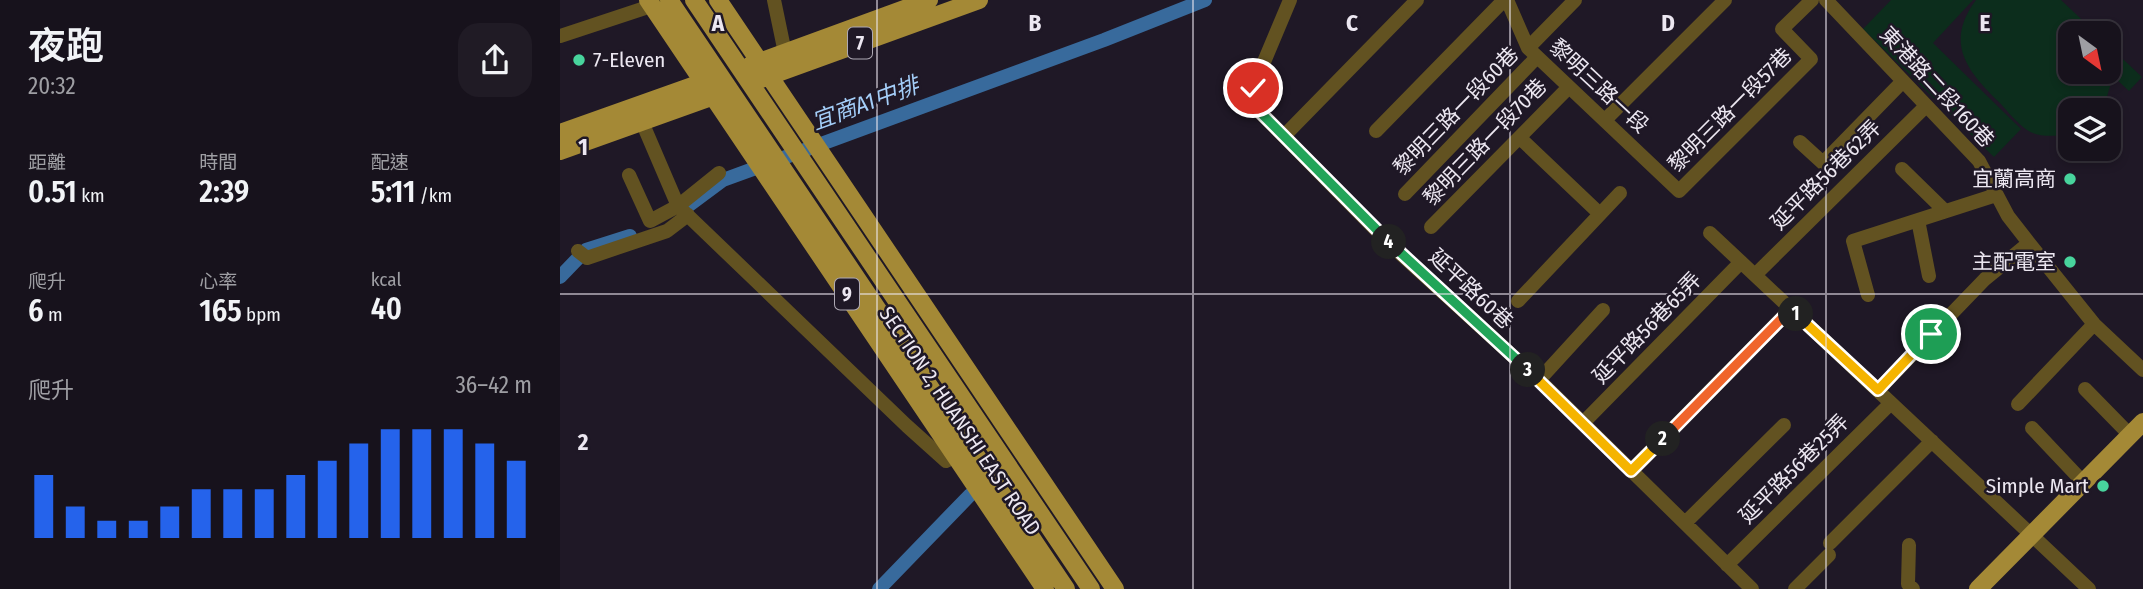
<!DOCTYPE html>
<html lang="zh-TW">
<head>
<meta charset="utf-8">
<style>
  body { margin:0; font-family:"Fira Sans Condensed","Noto Sans TC",sans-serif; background:#201b25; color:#f1f3f6; height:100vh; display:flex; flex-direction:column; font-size:26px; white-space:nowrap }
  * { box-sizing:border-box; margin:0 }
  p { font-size:23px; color:#9e9ea3 }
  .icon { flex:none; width:38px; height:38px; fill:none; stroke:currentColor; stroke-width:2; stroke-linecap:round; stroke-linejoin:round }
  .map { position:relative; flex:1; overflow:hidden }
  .details { display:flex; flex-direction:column; background:#17121c; width:560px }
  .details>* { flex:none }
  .needle { width:46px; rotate:147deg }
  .buttons { position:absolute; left:1498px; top:21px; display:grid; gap:14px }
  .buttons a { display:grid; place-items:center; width:63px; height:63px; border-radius:14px; background:#17121c; box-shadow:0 4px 10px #0003,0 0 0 2px #36323b; font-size:35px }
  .pin { position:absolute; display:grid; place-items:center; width:60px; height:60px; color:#fff; margin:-30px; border:4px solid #fff; border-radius:50%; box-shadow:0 2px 7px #0007 }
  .km { position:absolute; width:35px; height:35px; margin:-18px; border-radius:50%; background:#222; color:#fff; font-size:19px; line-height:35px; text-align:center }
  .round { display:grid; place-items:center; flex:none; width:74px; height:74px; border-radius:21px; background:#201b25 }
  .headline { display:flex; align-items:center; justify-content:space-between; height:119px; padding:0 28px }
  h1 { font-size:38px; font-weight:600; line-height:52px }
  .metrics { display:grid; grid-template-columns:repeat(3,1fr); gap:10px; height:119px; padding:7px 28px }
  .metrics div { display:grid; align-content:center }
  .metrics b { font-size:30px; font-weight:600 }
  .metrics small { font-size:19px; font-weight:400 }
  .metrics p { font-size:19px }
  .chart { height:196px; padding:14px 28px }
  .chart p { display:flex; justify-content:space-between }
  .chart svg { width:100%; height:126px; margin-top:7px; stroke:#2563eb; stroke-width:6 }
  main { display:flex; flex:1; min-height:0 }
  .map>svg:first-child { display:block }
</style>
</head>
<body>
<main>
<section class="details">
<div class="headline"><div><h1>夜跑</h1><p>20:32</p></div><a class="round"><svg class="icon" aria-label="share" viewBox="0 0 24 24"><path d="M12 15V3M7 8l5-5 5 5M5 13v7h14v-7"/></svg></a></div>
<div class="metrics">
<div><p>距離</p><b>0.51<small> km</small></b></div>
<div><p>時間</p><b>2:39</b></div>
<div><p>配速</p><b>5:11<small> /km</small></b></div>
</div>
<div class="metrics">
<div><p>爬升</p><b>6<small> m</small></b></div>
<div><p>心率</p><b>165<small> bpm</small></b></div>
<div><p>kcal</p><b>40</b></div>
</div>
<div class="chart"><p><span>爬升</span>36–42 m</p>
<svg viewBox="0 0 160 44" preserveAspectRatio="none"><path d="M5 44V22M15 44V33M25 44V38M35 44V38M45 44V33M55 44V27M65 44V27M75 44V27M85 44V22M95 44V17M105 44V11M115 44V6M125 44V6M135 44V6M145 44V11M155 44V17"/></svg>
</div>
</section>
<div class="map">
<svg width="1583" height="589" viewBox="0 0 1583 589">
  <rect width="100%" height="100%" fill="#1f1826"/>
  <path fill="#0c2d1c" d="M 1331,0 L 1413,0 L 1373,43 L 1461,129 L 1434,157 L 1303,29 Z
    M 1416,0 L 1501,0 L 1536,33 L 1510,33 L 1510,72 L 1549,72 L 1549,46 L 1582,77 L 1569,91 L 1553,76 L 1543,110 L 1510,110 L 1510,134 C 1497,136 1479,138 1467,130 C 1457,123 1448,112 1440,103 C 1407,71 1384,43 1416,0 Z"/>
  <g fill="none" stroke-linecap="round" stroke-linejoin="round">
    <path stroke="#386a9c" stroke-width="14" d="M 128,206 L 163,180 L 544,40 L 645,0
      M 0,277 L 26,250 L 70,236
      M 319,589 L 410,495"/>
    <path stroke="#625221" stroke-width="14" d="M 214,0 L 225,53
      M 730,0 L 693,88 L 694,106 L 832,246 L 979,380 L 1192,589
      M 947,0 L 968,48 L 1119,191 L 1251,59 L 1222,29 L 1252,0
      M 1266,0 L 1419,161 L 1448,216 L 1469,243 L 1534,324 L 1583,370
      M 0,36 L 100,3
      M 968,48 L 1015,0
      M 1045,120 L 1165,0
      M 816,131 L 944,0
      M 725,135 L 857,0
      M 960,138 L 1040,214
      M 1240,142 L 1263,163 L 1343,81
      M 1342,169 L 1385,211
      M 159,173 L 118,206 L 347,426 L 386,461 L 396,456
      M 69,175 L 90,221 L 118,206 L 82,122
      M 845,194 L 977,57
      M 1358,220 L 1369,276
      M 871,227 L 1009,87
      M 1150,233 L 1529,589
      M 18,251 L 27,258 L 107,231 L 128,215
      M 1195,275 L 1366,106
      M 1308,295 L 1293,241 L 1436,195
      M 958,301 L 1060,193
      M 979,380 L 1043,310
      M 1525,389 L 1570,435
      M 1318,390 L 1425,279 L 1469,243
      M 1458,404 L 1534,324
      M 1023,423 L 1181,262
      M 1472,428 L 1523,482
      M 1071,471 L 1231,309
      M 1125,523 L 1224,425
      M 1270,543 L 1372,441
      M 1349,545 L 1348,584 L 1353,589
      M 1167,565 L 1331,403
      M 1235,589 L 1269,555"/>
    <path stroke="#a48936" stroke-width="18" d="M 88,0 L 485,589
      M 109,0 L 506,589
      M 134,0 L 531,589
      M 158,0 L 555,589
      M 191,65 L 369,0
      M 201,79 L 419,0
      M 0,133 L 155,78
      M 0,151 L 165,92
      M 1418,589 L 1583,422"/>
  </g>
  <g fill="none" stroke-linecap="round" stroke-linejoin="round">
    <defs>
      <path id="split-1" d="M 1236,314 L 1318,390 L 1371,334"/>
      <path id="split-2" d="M 1103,439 L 1231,309 L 1236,314"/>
      <path id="split-3" d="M 968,370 L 1071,471 L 1103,439"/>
      <path id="split-4" d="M 829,242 L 968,370"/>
      <path id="split-5" d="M 693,88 L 694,106 L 829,242"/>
    </defs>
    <use href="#split-1" stroke="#fff" stroke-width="14"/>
    <use href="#split-2" stroke="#fff" stroke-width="14"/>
    <use href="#split-3" stroke="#fff" stroke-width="14"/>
    <use href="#split-4" stroke="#fff" stroke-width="14"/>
    <use href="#split-5" stroke="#fff" stroke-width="14"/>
    <use href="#split-1" stroke="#f5b400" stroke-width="9"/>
    <use href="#split-2" stroke="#f0652b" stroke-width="9"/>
    <use href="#split-3" stroke="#f5b400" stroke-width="9"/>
    <use href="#split-4" stroke="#22a559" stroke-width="9"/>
    <use href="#split-5" stroke="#22a559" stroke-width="9"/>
  </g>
  <path fill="none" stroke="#ece7f1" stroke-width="2" stroke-opacity="0.55" d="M 317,0 L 317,589M 633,0 L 633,589M 950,0 L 950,589M 1266,0 L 1266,589M 0,294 L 1583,294"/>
  <g fill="#48d49d" stroke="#1f1826" stroke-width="2.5">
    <circle cx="19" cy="60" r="7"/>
    <circle cx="1510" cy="179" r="7"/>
    <circle cx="1510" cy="262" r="7"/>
    <circle cx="1543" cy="486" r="7"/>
  </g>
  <g text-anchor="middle" stroke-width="5" stroke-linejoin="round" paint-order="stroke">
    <g fill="#1f1826" stroke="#aea9b4" stroke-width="2">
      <rect x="288" y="27.5" width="24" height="31" rx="5"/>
      <rect x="275" y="278.5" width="24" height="31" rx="5"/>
    </g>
    <g font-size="19" font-weight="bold" fill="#ece7f1">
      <text x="300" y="50">7</text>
      <text x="287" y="301">9</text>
    </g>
    <g font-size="21" fill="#ece7f1" stroke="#1f1826" text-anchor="end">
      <text x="33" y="67" text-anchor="start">7-Eleven</text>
      <text x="1496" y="186">宜蘭高商</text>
      <text x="1496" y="269">主配電室</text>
      <text x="1529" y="493">Simple Mart</text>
    </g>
    <g font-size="21" fill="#ece7f1" stroke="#1f1826">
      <text transform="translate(1039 86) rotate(43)" y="7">黎明三路一段</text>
      <text transform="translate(1377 87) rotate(47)" y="7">東港路二段160巷</text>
      <text transform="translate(1170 110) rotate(-45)" y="7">黎明三路一段57巷</text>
      <text transform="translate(896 111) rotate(-46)" y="7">黎明三路一段60巷</text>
      <text transform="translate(925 142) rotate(-46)" y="7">黎明三路一段70巷</text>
      <text transform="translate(1266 175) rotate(-45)" y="7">延平路56巷62弄</text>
      <text transform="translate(911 289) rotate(43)" y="7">延平路60巷</text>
      <text transform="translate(1087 328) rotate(-46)" y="7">延平路56巷65弄</text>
      <text transform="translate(400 421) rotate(56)" y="7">SECTION 2, HUANSHI EAST ROAD</text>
      <text transform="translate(1234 469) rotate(-45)" y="7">延平路56巷25弄</text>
    </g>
    <g font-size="23" font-style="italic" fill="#a4cef9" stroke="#1f1826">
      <text transform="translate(305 103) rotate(-20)" y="8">宜商A1中排</text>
    </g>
  </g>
  <g font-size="23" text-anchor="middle" font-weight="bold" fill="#ece7f1" stroke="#1f1826" stroke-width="5" stroke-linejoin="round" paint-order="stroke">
    <text x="158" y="31">A</text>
    <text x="475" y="31">B</text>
    <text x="792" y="31">C</text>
    <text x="1108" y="31">D</text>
    <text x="1425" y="31">E</text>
    <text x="23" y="155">1</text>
    <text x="23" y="450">2</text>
  </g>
</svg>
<div class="buttons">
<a><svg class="needle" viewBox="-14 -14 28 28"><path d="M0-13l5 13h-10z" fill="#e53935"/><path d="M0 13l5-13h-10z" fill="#9e9ea3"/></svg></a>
<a><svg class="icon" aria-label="layers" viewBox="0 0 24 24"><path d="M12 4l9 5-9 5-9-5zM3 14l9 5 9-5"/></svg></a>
</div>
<div class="pin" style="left:1371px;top:334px;background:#1e9e55"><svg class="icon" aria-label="arrive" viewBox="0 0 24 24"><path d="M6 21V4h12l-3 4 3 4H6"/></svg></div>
<div class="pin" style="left:693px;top:88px;background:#d93025"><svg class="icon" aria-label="check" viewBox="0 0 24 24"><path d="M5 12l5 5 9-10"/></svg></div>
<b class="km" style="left:1236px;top:314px">1</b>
<b class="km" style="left:1103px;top:439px">2</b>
<b class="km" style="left:968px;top:370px">3</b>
<b class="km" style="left:829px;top:242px">4</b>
</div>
</main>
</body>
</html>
